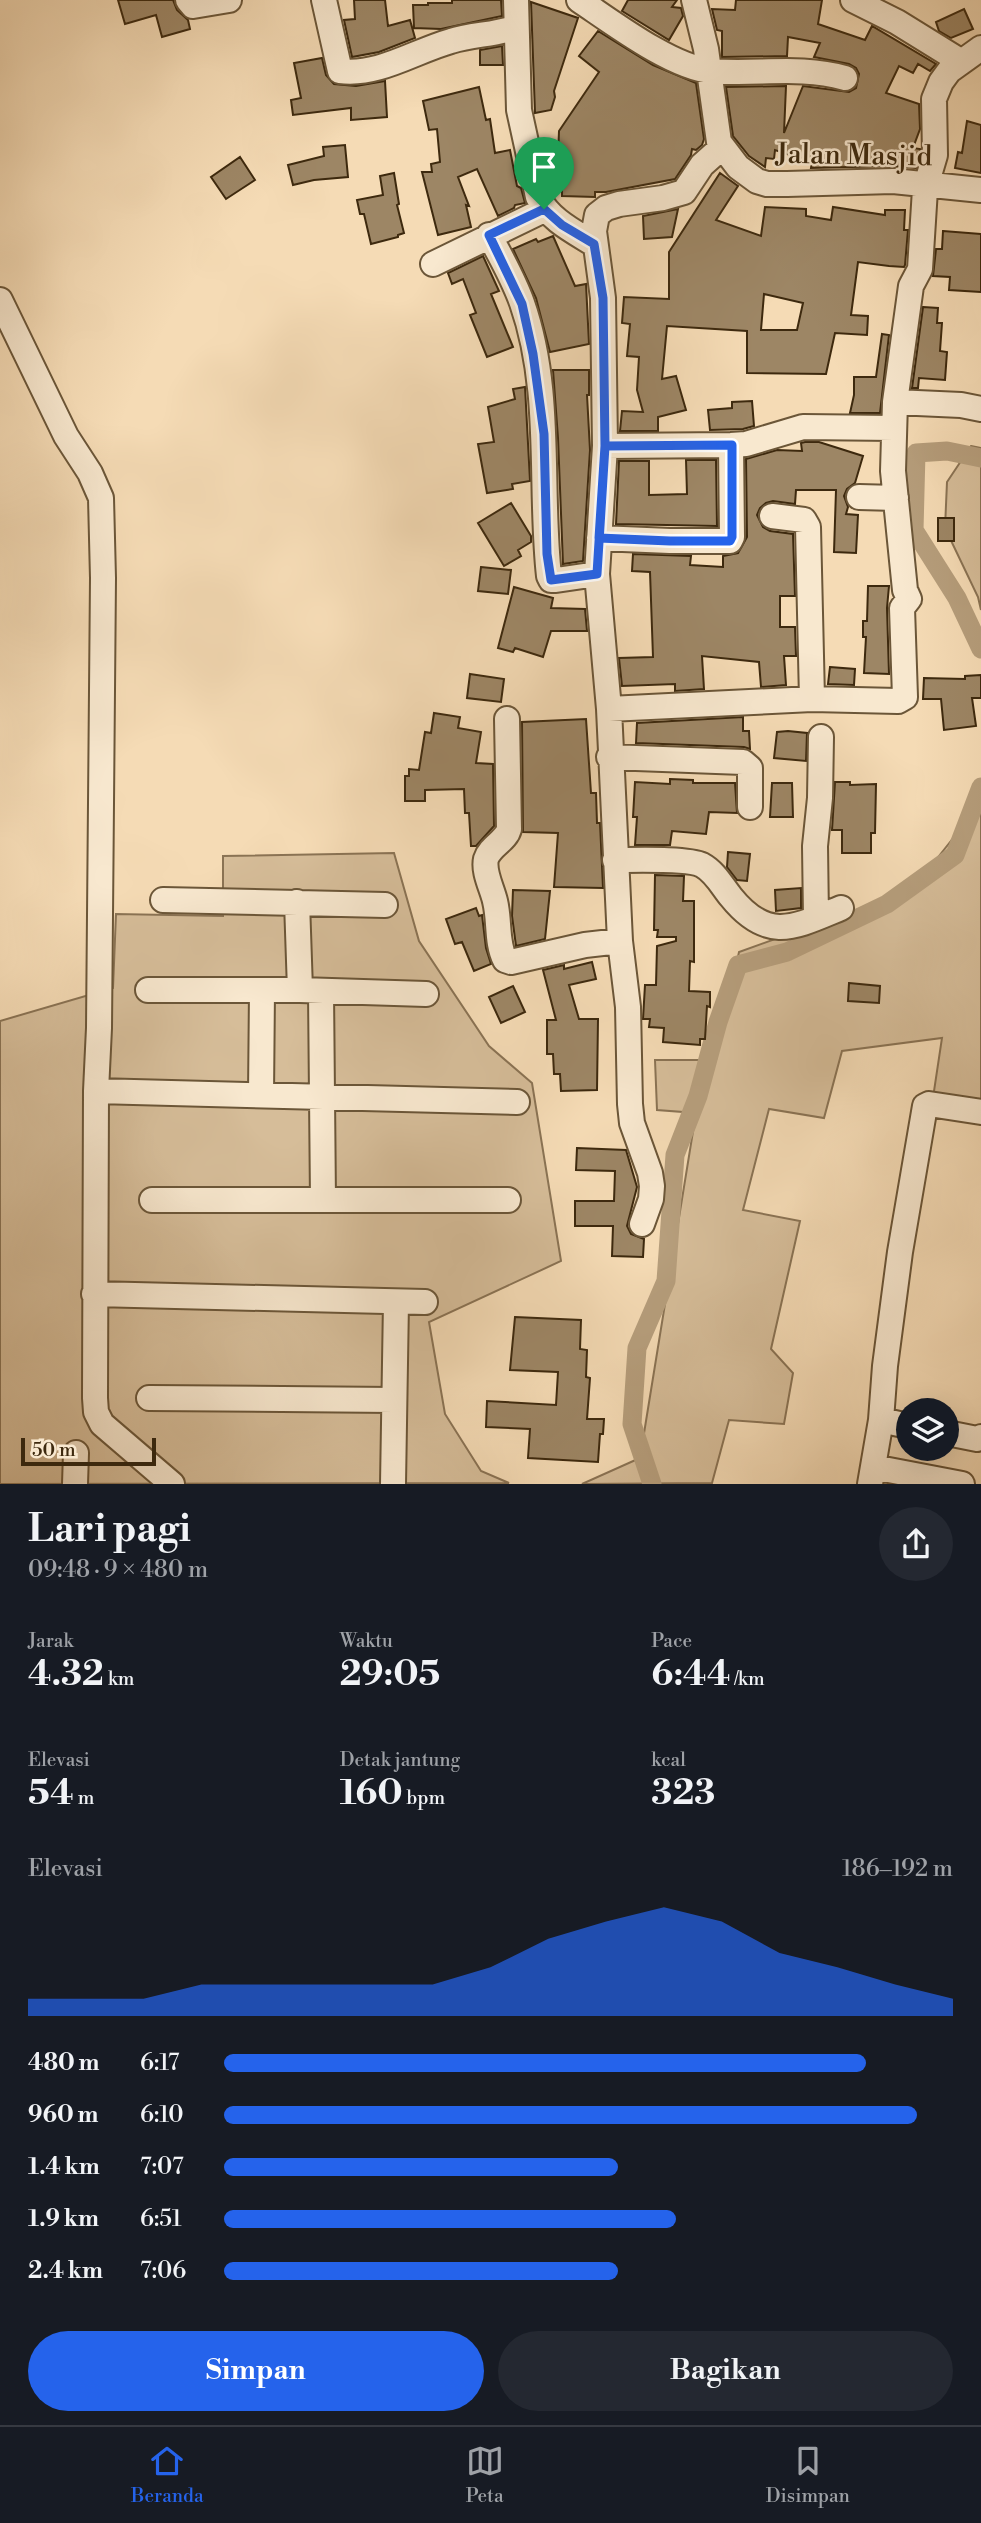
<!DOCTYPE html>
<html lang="id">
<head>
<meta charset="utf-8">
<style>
  body { margin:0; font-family:"Libre Bodoni",serif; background:#242831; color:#f1f3f6; height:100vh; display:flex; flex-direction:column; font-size:26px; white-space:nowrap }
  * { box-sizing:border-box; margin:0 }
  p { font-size:23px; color:#9ea1a6 }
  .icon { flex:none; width:38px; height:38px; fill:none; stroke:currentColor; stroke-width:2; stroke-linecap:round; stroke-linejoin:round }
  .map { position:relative; height:1484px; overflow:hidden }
  .drawer { display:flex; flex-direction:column; background:#171b24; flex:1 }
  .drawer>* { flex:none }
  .tools { position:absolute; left:896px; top:1398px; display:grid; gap:14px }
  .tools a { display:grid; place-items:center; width:63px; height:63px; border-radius:50%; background:#171b24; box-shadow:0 7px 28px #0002; font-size:35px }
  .scale { position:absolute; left:21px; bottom:18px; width:135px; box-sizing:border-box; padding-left:7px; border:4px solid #3d290e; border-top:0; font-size:19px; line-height:24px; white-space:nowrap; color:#3d290e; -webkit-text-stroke:5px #f8e8cf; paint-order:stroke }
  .pin { position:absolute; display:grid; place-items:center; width:60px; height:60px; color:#fff; margin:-72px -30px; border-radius:50% 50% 50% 0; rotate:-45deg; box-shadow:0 0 7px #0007 }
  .pin .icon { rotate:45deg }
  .round { display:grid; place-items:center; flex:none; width:74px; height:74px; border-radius:37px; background:#242831 }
  .headline { display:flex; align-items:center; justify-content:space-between; height:119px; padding:0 28px }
  h1 { font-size:38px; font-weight:700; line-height:52px }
  .figures { display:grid; grid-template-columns:repeat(3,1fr); gap:10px; height:119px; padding:7px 28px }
  .figures div { display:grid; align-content:center }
  .figures b { font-size:35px; font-weight:700 }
  .figures small { font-size:19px; font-weight:400 }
  .figures p { font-size:19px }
  .chart { height:196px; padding:14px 28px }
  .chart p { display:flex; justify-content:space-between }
  .chart svg { width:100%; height:126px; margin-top:7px; fill:#2563eb; opacity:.7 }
  .button { display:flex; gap:14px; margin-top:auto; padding:14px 28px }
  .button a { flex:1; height:80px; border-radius:42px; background:#2563eb; color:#fff; font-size:28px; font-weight:700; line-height:80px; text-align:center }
  .button a+a { background:#242831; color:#f1f3f6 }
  ul { padding:0 28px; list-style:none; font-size:23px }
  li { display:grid; grid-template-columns:112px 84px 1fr; align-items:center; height:52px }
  li i { height:18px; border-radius:9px; background:#2563eb }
  .tabs { display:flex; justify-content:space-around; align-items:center; height:98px; border-top:2px solid #363941; background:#171b24; font-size:19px; color:#9ea1a6 }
  .tabs a { display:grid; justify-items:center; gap:4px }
  .tabs .current { color:#2563eb }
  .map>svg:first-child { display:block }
</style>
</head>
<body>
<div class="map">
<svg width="981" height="1484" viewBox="0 0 981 1484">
  <rect width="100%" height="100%" fill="#f5dbb5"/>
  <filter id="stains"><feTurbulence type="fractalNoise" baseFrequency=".00286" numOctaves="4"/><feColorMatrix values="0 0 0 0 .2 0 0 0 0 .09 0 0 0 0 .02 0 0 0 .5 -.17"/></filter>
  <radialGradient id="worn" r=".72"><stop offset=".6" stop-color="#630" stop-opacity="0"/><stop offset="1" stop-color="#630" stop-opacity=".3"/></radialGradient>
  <path fill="#d6bd99" stroke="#8a7354" stroke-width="2" d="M 971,446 L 981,448 L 981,610 L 978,597 L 945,528 L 947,482 Z
    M 981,803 L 981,1116 L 931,1111 L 942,1038 L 842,1051 L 824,1118 L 769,1109 L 743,1210 L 800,1221 L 771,1349 L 793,1373 L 784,1424 L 729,1420 L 712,1483 L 582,1484 L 640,1458 L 696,1113 L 657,1110 L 655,1060 L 716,1060 L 739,952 L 912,890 Z
    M 394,853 L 419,941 L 489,1046 L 532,1083 L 561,1261 L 429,1322 L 445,1414 L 481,1471 L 509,1483 L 0,1484 L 0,1021 L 113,988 L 116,914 L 223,916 L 223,856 Z"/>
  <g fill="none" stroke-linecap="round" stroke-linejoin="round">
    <path stroke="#b69e7c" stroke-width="19" d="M 981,458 L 947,451 L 916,453 L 914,530 L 957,598 L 981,649
      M 652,1484 L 632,1424 L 637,1348 L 666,1281 L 675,1155 L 698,1096 L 718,1022 L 738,965 L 787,952 L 887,904 L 955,855 L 981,787"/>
  </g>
  <path fill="#9d8665" stroke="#3d290e" stroke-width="2" fill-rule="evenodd" d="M 118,0 L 173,0 L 177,10 L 188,20 L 190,29 L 162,37 L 156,15 L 125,24 Z
    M 354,0 L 385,0 L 388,26 L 410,20 L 415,38 L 379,52 L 352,57 L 344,20 L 355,19 Z
    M 452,0 L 501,0 L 502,16 L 441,29 L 414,28 L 413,5 L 428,5 L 428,3 L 452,3 Z
    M 628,0 L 677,0 L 672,7 L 681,8 L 683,16 L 669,40 L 622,11 Z
    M 736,0 L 822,0 L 818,24 L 865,40 L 872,26 L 936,64 L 930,71 L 918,64 L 913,73 L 899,66 L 886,93 L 919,104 L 920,129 L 913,148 L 920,149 L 920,153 L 916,168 L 893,166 L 811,168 L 812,162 L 775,150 L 774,159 L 766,158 L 765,167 L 749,156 L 733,136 L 726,87 L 786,86 L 784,133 L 803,86 L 849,92 L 856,88 L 859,74 L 856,68 L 849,64 L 814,57 L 820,43 L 788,37 L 787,56 L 722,57 L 722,31 L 717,30 L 712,9 L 735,10 Z
    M 531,2 L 578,18 L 554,91 L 555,97 L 551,110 L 535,113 Z
    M 964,9 L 973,29 L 951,38 L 939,31 L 936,22 Z
    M 598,31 L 653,65 L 696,83 L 704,139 L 702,145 L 696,150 L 692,149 L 691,155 L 675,179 L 606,192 L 595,192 L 595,197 L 562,196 L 562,185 L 557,185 L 559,131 L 599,72 L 579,56 Z
    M 502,46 L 503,65 L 480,65 L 480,50 Z
    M 322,58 L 326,75 L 334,84 L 356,86 L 385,81 L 387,117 L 351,120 L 351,108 L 293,115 L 291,100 L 301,98 L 294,63 Z
    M 479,87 L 486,120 L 490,119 L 495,153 L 510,150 L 517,186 L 521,188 L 525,203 L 515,205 L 514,208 L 498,216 L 477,169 L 458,177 L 469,206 L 466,205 L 471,227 L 438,235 L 422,172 L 432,172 L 431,164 L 440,162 L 437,129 L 429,130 L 423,101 Z
    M 967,121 L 981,125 L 981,173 L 955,168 L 958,152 L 962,153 Z
    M 345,145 L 348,177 L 314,180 L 293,185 L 288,165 L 324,156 L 323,147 Z
    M 240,157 L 255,180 L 226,199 L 211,177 Z
    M 394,173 L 399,204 L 397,205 L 404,233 L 398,235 L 398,237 L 371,244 L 364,214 L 360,214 L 357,200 L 383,195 L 380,176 Z
    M 720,173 L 738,186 L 716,220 L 761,236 L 765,207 L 806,209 L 806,216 L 831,220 L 833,207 L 885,215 L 885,210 L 905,210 L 904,230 L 908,230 L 905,265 L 904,267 L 889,266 L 858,262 L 851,315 L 868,316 L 867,335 L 835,333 L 826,374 L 747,373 L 747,331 L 667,326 L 662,379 L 676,376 L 686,410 L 658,417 L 658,431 L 620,431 L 622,411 L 643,412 L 637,390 L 639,357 L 627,356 L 630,324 L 622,323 L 624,297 L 669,299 L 669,252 ZM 764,294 L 803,303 L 797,330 L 761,330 Z
    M 678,209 L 672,237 L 644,239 L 643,216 Z
    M 943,231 L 981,234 L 981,292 L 949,290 L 950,277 L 933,276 L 936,249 L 942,249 Z
    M 553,236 L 575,286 L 586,284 L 589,344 L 550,352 L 536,298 L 513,249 L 536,239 L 538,242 Z
    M 483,256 L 499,291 L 491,294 L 513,347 L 487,357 L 470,315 L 476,313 L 463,279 L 452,284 L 448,273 Z
    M 923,307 L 938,308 L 937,323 L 942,323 L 940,351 L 947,352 L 945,380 L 919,378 L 918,388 L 912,388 Z
    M 882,334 L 889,335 L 880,413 L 850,413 L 854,395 L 854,377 L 876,377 Z
    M 553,370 L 589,370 L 589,395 L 587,395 L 590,450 L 583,561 L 563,564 L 558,438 Z
    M 525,387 L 530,481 L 512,484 L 513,489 L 487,493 L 478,444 L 494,442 L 488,407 L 515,399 L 513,389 Z
    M 752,401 L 754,426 L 743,429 L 710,430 L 708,410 L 732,408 L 732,402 Z
    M 805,442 L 819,442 L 863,456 L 855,483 L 847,489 L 844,496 L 848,507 L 846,514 L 858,515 L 856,553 L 834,552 L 836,490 L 796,490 L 795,504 L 773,501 L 766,503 L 760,508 L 757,515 L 763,527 L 770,531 L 793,534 L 795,596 L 780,596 L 780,627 L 795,627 L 796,656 L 784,656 L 786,685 L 761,687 L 759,662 L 702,656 L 704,689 L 675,691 L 675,684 L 622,686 L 619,658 L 653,657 L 650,572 L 632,571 L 633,554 L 691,556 L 690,565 L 723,567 L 723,556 L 738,553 L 747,537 L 746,459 L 777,450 L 802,451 L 801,443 Z
    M 686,460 L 716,460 L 717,526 L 616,524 L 619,461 L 649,461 L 649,495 L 687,494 Z
    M 511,503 L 531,536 L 531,542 L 518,550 L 521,556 L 504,566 L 478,523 Z
    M 938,518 L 954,518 L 954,541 L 938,541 Z
    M 481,567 L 511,570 L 508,594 L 478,591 Z
    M 868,586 L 889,586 L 887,608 L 889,674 L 864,673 L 866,637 L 863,637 L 863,621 L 867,621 Z
    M 514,587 L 553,598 L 551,608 L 585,609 L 587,631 L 551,631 L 543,657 L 515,648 L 513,652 L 498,648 Z
    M 830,667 L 855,669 L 854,685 L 828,684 Z
    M 470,674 L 504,679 L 501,702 L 467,698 Z
    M 981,675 L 981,698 L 972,698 L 976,726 L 944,730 L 941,699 L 923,699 L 924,678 L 965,679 L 965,676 Z
    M 434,713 L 460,717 L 458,728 L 481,732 L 476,763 L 493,764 L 494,826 L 476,846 L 471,846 L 469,813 L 465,813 L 464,789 L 425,790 L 425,801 L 405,801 L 405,776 L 409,776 L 409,769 L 419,770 L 425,732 L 431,733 Z
    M 743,717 L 743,731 L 749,731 L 750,749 L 744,747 L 636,743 L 637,723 Z
    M 586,719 L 591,793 L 596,793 L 597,823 L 600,823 L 603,888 L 554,887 L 558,833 L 523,832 L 522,722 Z
    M 788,731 L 807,733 L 806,761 L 774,758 L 777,732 Z
    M 670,779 L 693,780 L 693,783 L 735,783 L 737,813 L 709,812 L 706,834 L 672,831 L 670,845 L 635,845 L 637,817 L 633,817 L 635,782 L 670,784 Z
    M 835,782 L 850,782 L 850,785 L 876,784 L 875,833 L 871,833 L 871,853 L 842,853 L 842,830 L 832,830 Z
    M 772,783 L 792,783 L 793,817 L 770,817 Z
    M 728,852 L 750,854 L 747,881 L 737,880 L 727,867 Z
    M 655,875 L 684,876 L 683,901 L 694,901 L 694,962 L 690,961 L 689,991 L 710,992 L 710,1007 L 707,1006 L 705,1039 L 700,1039 L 700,1045 L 663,1042 L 664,1028 L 649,1027 L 650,1019 L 643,1019 L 645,985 L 656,985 L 657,946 L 676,941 L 676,937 L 657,937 L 658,930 L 654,930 Z
    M 801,888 L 801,908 L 776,911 L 775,890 Z
    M 513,890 L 550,891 L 545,939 L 516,946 L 512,916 Z
    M 476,908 L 479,916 L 482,915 L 486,948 L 491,964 L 474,971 L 462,942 L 455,944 L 446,919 Z
    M 592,962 L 596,979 L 569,985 L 579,1019 L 598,1019 L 597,1090 L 561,1091 L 560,1074 L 554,1074 L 553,1054 L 547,1054 L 547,1020 L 556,1020 L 543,970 L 564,965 L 564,969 Z
    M 849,983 L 880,986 L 879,1003 L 848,1001 Z
    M 513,986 L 525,1012 L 501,1023 L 489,997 Z
    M 577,1148 L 626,1150 L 637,1187 L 627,1226 L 631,1234 L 644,1239 L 643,1257 L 612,1256 L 613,1226 L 575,1226 L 575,1201 L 614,1201 L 615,1171 L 576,1170 Z
    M 515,1317 L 581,1320 L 580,1349 L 587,1350 L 586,1377 L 590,1378 L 587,1419 L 604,1419 L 603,1434 L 600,1434 L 598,1462 L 528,1458 L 530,1429 L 486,1427 L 487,1401 L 556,1405 L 558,1372 L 510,1370 Z"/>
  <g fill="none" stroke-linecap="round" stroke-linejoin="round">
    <defs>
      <path id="minor" d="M 188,0 L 193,6 L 229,0
        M 324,0 L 340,71 C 379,76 415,51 451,41 C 473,34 495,35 516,27
        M 516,0 L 519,110 L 538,197 C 550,220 573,231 594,244
        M 579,0 C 612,22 671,67 711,71 C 756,75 800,65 845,78
        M 694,0 L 706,49 L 719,142 L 738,167 L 757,181 L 767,184 L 787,184 L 893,181 L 981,190
        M 853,0 L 897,22 L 960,61
        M 489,235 C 501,257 514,280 522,303 C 553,391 539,486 549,576 L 551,580 L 556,580 L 597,574
        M 433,264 L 544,210
        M 0,300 L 66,436 L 90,473 L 101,498 L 103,578 L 99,1028 L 96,1091 L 95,1398 L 96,1412 L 102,1424 L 172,1484
        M 895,402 L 961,405 L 981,409
        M 605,446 L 731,445 L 746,444 L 803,427 L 894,428
        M 859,497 L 896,498
        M 772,516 L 804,520 L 808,527 L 812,699
        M 599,538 L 670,541 L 730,541 L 732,537 L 731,445
        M 609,709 L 812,699 L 898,701 L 905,697 L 902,608 L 909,599 L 905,590 L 893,471 L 895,402 L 911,286 L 920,269 L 925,189 L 935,155 L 934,99 L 941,82 L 949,71 L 981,48
        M 507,719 L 509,829 C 506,841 490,846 486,859 C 483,872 492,888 495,901 C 500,921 496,942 505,960 L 511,962 L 585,945 L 620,941
        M 609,757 L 743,762 L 750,768 L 750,807
        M 615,860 C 634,860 688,858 702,865 C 715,872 722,886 731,897 C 768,943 795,927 841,908
        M 163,900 L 385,905
        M 297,902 L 300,990
        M 816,918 L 815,846 L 820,798 L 821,737
        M 148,990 L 300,990 L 426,994
        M 321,991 L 323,1200
        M 96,1091 L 517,1102
        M 261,1095 L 262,991
        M 152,1200 L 508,1200
        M 642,1224 L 651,1199 L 652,1186 L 650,1173 L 632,1123 L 630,1104 L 628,1007 L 620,941 L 609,709 L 597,574 L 605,446 L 603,298 L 594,231 L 597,215 L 606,208 L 619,204 L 663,198 L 684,192 L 702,165 L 721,148
        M 94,1294 L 425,1302
        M 149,1398 L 394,1400
        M 881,1420 L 908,1426
        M 947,1433 L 977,1439 L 981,1437
        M 873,1467 L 962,1484
        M 75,1484 L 76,1453
        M 393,1484 L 396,1302
        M 870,1484 L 881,1420 L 885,1366 L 900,1252 L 925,1106 L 929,1104 L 981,1112"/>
    </defs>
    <use href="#minor" stroke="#6b5638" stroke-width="28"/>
    <use href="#minor" stroke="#f8e8cf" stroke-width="24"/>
  </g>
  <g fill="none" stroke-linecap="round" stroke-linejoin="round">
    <defs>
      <path id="route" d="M 544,209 L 562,225 L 594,244 L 603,298 L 605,446 L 599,538 L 670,541 L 730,541 L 732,537 L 732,445 L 605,446 L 597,574 L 551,580 L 547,554 L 544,434 L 533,354 L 522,304 L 489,235 L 544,209"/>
    </defs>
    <use href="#route" stroke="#fff" stroke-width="14"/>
    <use href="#route" stroke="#2563eb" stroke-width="9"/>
  </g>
  <g text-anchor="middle" stroke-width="5" stroke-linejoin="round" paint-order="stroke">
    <g font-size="28" fill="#3d290e" stroke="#f8e8cf">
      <text transform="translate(854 154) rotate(1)" y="10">Jalan Masjid</text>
    </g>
  </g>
  <rect width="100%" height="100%" filter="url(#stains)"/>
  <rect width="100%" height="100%" fill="url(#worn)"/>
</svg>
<div class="tools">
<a><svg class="icon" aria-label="layers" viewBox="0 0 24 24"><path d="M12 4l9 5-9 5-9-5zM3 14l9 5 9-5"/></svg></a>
</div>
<div class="scale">50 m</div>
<div class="pin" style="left:544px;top:209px;background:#1e9e55"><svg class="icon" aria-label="arrive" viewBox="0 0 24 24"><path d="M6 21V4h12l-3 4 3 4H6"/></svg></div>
</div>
<section class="drawer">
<div class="headline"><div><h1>Lari pagi</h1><p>09:48 · 9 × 480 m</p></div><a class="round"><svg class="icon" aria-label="share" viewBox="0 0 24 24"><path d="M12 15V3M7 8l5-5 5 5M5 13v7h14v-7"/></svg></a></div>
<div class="figures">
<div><p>Jarak</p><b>4.32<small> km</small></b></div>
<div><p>Waktu</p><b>29:05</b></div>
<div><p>Pace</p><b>6:44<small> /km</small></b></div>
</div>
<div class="figures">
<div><p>Elevasi</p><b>54<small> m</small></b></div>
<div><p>Detak jantung</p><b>160<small> bpm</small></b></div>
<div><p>kcal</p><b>323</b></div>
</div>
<div class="chart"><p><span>Elevasi</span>186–192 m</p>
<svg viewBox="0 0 160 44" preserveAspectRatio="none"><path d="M0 44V38L10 38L20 38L30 33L40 33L50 33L60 33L70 33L80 27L90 17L100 11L110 6L120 11L130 22L140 27L150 33L160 38V44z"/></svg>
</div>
<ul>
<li><b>480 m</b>6:17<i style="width:88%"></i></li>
<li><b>960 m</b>6:10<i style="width:95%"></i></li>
<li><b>1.4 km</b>7:07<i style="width:54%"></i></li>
<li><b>1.9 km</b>6:51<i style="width:62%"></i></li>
<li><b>2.4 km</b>7:06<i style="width:54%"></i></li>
</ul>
<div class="button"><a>Simpan</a><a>Bagikan</a></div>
</section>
<nav class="tabs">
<a class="current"><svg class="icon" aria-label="home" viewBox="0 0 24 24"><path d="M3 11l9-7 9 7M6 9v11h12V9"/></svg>Beranda</a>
<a><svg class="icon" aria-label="map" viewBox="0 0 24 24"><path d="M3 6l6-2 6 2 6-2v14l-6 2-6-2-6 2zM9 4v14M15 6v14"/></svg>Peta</a>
<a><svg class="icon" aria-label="saved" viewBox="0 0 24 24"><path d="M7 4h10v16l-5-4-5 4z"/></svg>Disimpan</a>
</nav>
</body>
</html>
